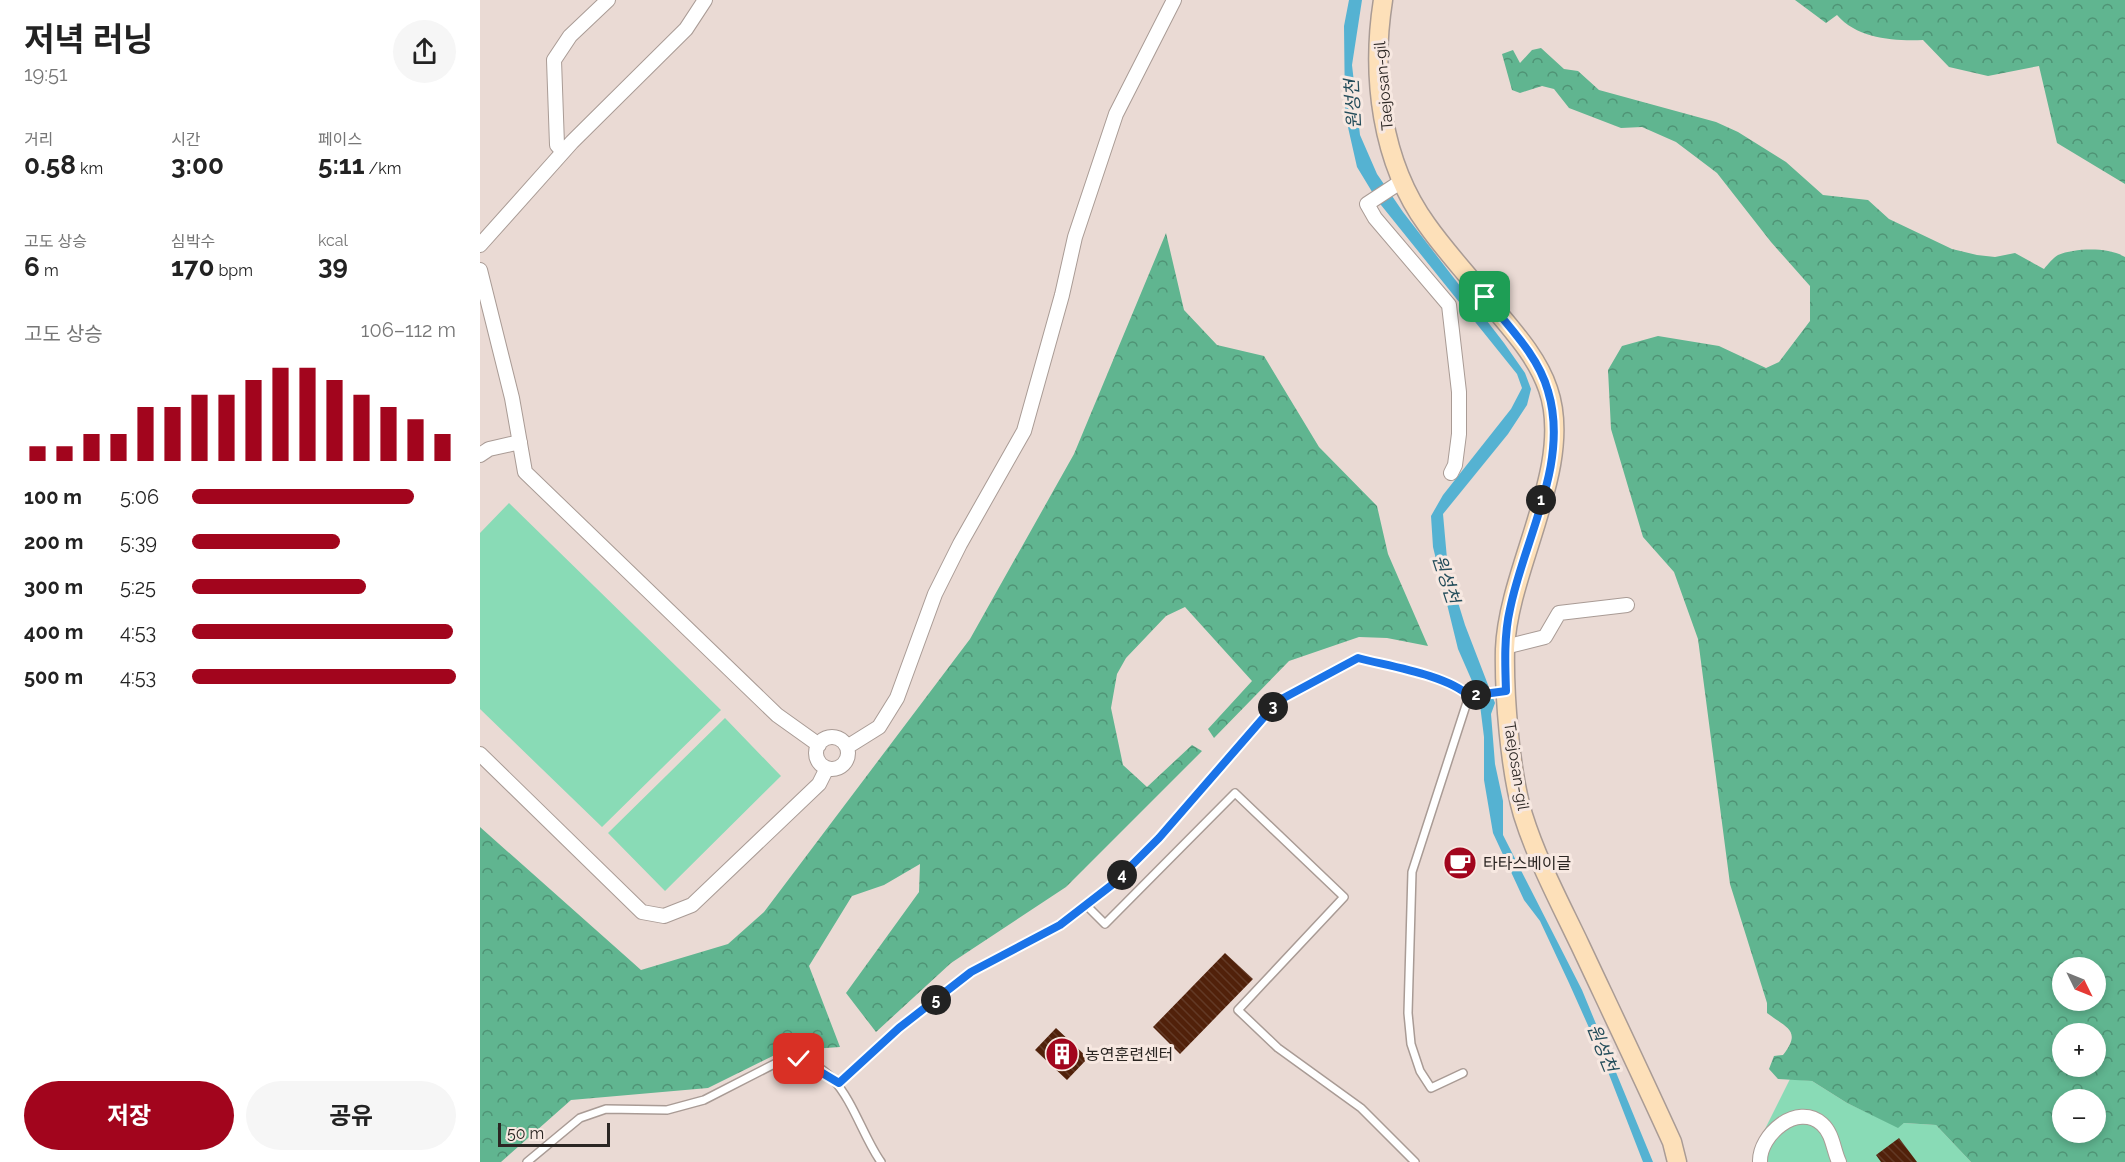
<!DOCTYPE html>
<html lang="ko">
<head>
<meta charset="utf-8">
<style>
  body { margin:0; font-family:Raleway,"Noto Sans KR",sans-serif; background:#f6f6f6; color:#222; height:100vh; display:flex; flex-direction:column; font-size:22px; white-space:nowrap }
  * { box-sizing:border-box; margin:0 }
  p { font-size:20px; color:#767676 }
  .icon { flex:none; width:33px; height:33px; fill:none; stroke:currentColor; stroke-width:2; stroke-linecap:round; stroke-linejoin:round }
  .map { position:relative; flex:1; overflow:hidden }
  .panel { display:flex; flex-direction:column; background:#fff; width:480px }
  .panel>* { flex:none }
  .needle { width:39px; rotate:133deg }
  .tools { position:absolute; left:1572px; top:957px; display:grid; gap:12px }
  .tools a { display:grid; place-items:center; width:54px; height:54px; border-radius:50%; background:#fff; box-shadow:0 3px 9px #0003; font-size:30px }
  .scale { position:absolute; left:18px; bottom:15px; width:112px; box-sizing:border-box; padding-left:6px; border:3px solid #2b2623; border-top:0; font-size:16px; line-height:21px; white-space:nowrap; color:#2b2623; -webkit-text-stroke:4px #f7e8e1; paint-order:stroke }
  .pin { position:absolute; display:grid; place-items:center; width:51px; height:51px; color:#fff; margin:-26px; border-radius:12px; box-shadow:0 3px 9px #0006 }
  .km { position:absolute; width:30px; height:30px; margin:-15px; border-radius:50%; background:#222; color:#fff; font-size:16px; line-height:30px; text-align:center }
  .round { display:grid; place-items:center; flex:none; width:63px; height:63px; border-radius:32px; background:#f6f6f6 }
  .head { display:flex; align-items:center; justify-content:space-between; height:102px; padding:0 24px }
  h1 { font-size:33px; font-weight:700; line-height:45px }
  .figures { display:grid; grid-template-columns:repeat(3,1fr); gap:9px; height:102px; padding:6px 24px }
  .figures div { display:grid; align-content:center }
  .figures b { font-size:26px; font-weight:700 }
  .figures small { font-size:16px; font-weight:400 }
  .figures p { font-size:16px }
  .chart { height:168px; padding:12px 24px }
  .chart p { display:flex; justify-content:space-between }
  .chart svg { width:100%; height:108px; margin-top:6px; stroke:#a2051d; stroke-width:6 }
  .cta { display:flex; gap:12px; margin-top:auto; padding:12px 24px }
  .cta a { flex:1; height:69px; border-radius:36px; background:#a2051d; color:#fff; font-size:24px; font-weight:700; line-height:69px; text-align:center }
  .cta a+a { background:#f6f6f6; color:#222 }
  ul { padding:0 24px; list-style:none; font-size:20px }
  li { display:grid; grid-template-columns:96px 72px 1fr; align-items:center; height:45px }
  li i { height:15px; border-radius:8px; background:#a2051d }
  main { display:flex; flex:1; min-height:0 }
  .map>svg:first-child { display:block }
</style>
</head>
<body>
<main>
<section class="panel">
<div class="head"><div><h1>저녁 러닝</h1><p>19:51</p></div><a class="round"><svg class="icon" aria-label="share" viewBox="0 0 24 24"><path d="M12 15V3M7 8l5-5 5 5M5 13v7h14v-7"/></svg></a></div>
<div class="figures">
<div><p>거리</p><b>0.58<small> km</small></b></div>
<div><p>시간</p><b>3:00</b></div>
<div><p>페이스</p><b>5:11<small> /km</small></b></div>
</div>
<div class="figures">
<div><p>고도 상승</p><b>6<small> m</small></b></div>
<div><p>심박수</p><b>170<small> bpm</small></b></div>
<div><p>kcal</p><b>39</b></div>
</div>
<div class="chart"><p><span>고도 상승</span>106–112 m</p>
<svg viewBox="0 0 160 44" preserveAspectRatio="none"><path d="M5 44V38M15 44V38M25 44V33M35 44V33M45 44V22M55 44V22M65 44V17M75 44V17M85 44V11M95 44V6M105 44V6M115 44V11M125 44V17M135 44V22M145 44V27M155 44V33"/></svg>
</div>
<ul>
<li><b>100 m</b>5:06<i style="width:84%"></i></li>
<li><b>200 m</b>5:39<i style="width:56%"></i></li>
<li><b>300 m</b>5:25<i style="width:66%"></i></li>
<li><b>400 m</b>4:53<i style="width:99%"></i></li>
<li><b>500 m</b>4:53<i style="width:100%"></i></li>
</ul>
<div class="cta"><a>저장</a><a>공유</a></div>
</section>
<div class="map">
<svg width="1645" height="1162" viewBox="0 0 1645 1162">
  <defs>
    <pattern id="forest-crowns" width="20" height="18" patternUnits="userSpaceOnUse" patternTransform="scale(1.5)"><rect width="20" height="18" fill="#60b590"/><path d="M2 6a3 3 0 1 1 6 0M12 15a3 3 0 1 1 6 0" fill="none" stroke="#4f9375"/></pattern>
    <pattern id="building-back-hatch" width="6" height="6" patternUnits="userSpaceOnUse" patternTransform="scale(1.5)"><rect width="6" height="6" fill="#51210a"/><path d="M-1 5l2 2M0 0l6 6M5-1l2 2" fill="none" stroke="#623925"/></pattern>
  </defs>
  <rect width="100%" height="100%" fill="#eadad4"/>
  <path fill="#89dbb6" d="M 29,503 L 241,710 L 122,827 L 0,709 L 0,533 Z
    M 245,718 L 301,776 L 185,891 L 128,833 Z
    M 1310,1079 L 1332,1081 L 1367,1103 L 1418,1127 L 1424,1123 L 1456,1125 L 1491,1162 L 1274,1162 L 1278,1143 Z"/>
  <path fill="url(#forest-crowns)" fill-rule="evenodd" d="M 1315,0 L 1645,0 L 1645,184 L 1577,143 L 1559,66 L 1508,76 L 1469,67 L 1443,40 C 1413,41 1378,39 1357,15 L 1346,23 Z
    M 1061,48 L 1084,69 L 1098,71 L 1119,90 L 1236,122 L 1258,132 L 1306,162 L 1343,195 L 1388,200 L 1409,219 L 1472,249 L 1497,255 L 1515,257 L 1535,253 L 1564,269 C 1568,264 1573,258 1578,255 C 1596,248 1628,247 1645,257 L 1645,1162 L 1491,1162 L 1456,1125 L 1424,1123 L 1418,1128 L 1367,1103 L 1332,1081 L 1298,1079 L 1289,1069 L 1294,1056 L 1303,1055 C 1323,1030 1305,1027 1287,1013 L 1287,1003 L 1250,884 L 1218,639 L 1194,572 L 1163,537 L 1131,429 L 1128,370 L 1142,346 L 1178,336 L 1239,346 L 1286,368 L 1299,362 L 1330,321 L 1330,286 L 1291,242 L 1237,173 L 1196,142 L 1162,127 L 1141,128 L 1089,108 L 1074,89 L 1062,86 L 1040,93 L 1032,90 L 1022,54 L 1033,50 L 1040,63 L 1052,50 ZM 1582,968 L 1616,968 L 1616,1000 L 1582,1000 ZM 1582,1034 L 1616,1034 L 1616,1066 L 1582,1066 ZM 1582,1100 L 1616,1100 L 1616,1132 L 1582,1132 Z
    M 686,233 L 704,310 L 737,345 L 784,356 L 839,447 L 897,506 L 908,554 L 948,646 L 907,638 L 879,637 L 809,661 L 734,738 L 728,729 L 772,681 L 705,607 L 686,616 L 646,658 L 637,674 L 631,708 L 643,765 L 667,787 L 712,745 L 722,751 L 586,887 L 471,963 L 396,1032 L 366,993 L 439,892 L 440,864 L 404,885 L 372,896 L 329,966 L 360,1047 L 303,1051 L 228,1088 L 91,1100 L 21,1162 L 0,1162 L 0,827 L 161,970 L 248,944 L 284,912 L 490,639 L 594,454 Z"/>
  <path fill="#55b2d2" d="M 869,0 L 882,0 L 872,65 L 880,135 L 897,174 L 923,212 L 1024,343 L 1045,373 L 1051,389 L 1047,405 L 1028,434 L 963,514 L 968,570 L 985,625 L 1015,703 L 1011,714 L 1015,764 L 1023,801 L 1023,835 L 1102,990 L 1173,1162 L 1163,1162 L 1123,1059 L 1089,983 L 1060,921 L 1044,900 L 1013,833 L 1004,780 L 1004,737 L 999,697 L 978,649 L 953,547 L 951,516 L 963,495 L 1031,409 L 1042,388 L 1037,374 L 897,200 L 877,167 L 865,114 L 864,26 Z"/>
  <path fill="url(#building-back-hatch)" d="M 745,953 L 773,979 L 700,1054 L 673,1027 Z
    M 576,1028 L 608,1058 L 587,1080 L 555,1050 Z
    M 1419,1138 L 1437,1162 L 1401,1162 L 1396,1155 Z"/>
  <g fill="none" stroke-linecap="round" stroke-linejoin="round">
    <defs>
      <path id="lane" d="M 606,905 L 625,924 L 755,793 L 864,897 L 758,1010 L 798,1048 L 881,1108 L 935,1162
        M 983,1073 L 951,1088 L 940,1071 L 931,1044 L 928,1013 L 932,872 L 989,696
        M 359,1083 L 419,1028 L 491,972 L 580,925 L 633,884 L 679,838 L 798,701 L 878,658 C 908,666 967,675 989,696 L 1024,691
        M 47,1162 L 100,1118 L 126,1109 L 187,1110 L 224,1100 L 304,1059 C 364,1056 374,1124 401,1162"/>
      <path id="street" d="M 83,152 L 77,145 L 74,60 L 90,36 L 128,0
        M 922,181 L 887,204 L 895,218 L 969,305 L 979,392 L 979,434 L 975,465 L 971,473
        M 0,245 L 92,142 L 206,29 L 225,0
        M 0,270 L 32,398 L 45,472 L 297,715 L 339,745
        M 0,455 L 9,449 L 40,442
        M 1025,647 L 1065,637 L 1079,613 L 1147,605
        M336 753a16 16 0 1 1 32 0a16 16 0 1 1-32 0Z
        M 367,747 L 399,727 L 417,698 L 455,594 L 480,544 L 544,431 L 582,295 L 595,237 L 636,114 L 694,0
        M 0,754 L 162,912 L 184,916 L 212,905 L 339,784 L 347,768
        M 1280,1162 C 1279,1135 1317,1102 1342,1124 C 1353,1134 1353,1149 1359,1162"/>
      <path id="secondary" d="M 903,0 C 891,76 901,162 947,225 C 966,252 989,276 1009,302 C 1031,329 1057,356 1068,389 C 1095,466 1028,568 1025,649 C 1024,695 1030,771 1043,815 C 1057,860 1080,903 1100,945 C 1131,1011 1162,1076 1192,1142 L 1197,1162"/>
    </defs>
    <use href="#lane" stroke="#a99b95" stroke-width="10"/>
    <use href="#street" stroke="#a99b95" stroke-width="16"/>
    <use href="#secondary" stroke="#a99b95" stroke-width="21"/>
    <use href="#lane" stroke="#fff" stroke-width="7"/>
    <use href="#street" stroke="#fff" stroke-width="14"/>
    <use href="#secondary" stroke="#fde0b9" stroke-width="18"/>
  </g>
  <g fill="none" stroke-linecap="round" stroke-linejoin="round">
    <defs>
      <path id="route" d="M 319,1059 L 359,1083 L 419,1028 L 491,972 L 580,925 L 633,884 L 679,838 L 798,701 L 878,658 C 908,666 967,675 989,696 L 1026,691 C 1025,663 1024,635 1030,609 C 1044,539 1090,463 1068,391 C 1058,355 1027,325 1005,297"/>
    </defs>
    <use href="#route" stroke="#fff" stroke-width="12"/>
    <use href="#route" stroke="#1a73e8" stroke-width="8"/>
  </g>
  <defs>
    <symbol id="cafe-disc" viewBox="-11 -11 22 22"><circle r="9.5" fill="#a2051d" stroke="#f7e8e1"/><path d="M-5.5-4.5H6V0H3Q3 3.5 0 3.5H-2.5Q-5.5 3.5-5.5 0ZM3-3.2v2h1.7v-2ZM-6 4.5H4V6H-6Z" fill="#fff"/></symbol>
    <symbol id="building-disc" viewBox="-11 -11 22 22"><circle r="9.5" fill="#a2051d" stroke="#f7e8e1"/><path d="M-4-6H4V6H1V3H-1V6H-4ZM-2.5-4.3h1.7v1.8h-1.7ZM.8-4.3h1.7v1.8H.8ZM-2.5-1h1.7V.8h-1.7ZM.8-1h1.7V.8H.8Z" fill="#fff"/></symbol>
  </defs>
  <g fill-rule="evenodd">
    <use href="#cafe-disc" x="961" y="844" width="38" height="38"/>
    <use href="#building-disc" x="563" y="1035" width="38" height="38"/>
  </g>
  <g text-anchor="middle" stroke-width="6" stroke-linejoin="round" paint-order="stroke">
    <g font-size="16" fill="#2b2623" stroke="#f7e8e1">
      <text transform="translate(903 86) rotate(-95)" y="6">Taejosan-gil</text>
      <text transform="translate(1037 766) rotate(81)" y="6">Taejosan-gil</text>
    </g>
    <g font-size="16" fill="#2b2623" stroke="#f7e8e1" text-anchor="start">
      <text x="1003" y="869">타타스베이글</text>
      <text x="605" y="1060">농연훈련센터</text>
    </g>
    <g font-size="18" font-style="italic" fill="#244d5b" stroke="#f7e8e1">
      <text transform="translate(873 104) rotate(-93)" y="6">원성천</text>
      <text transform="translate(966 579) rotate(72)" y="6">원성천</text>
      <text transform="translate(1122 1048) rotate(68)" y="6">원성천</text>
    </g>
  </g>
</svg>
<div class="tools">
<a><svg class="needle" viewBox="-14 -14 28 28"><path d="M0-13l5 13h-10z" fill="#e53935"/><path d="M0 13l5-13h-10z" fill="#767676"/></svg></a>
<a>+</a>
<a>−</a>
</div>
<div class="scale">50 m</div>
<div class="pin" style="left:1005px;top:297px;background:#1e9e55"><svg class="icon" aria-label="arrive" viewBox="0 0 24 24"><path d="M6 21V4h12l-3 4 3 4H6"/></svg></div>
<div class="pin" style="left:319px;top:1059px;background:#d93025"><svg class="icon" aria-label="check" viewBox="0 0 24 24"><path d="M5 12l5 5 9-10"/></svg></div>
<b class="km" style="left:1061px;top:500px">1</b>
<b class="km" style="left:996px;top:695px">2</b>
<b class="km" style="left:793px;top:707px">3</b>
<b class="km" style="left:642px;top:875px">4</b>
<b class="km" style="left:456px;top:1000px">5</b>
</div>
</main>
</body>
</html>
